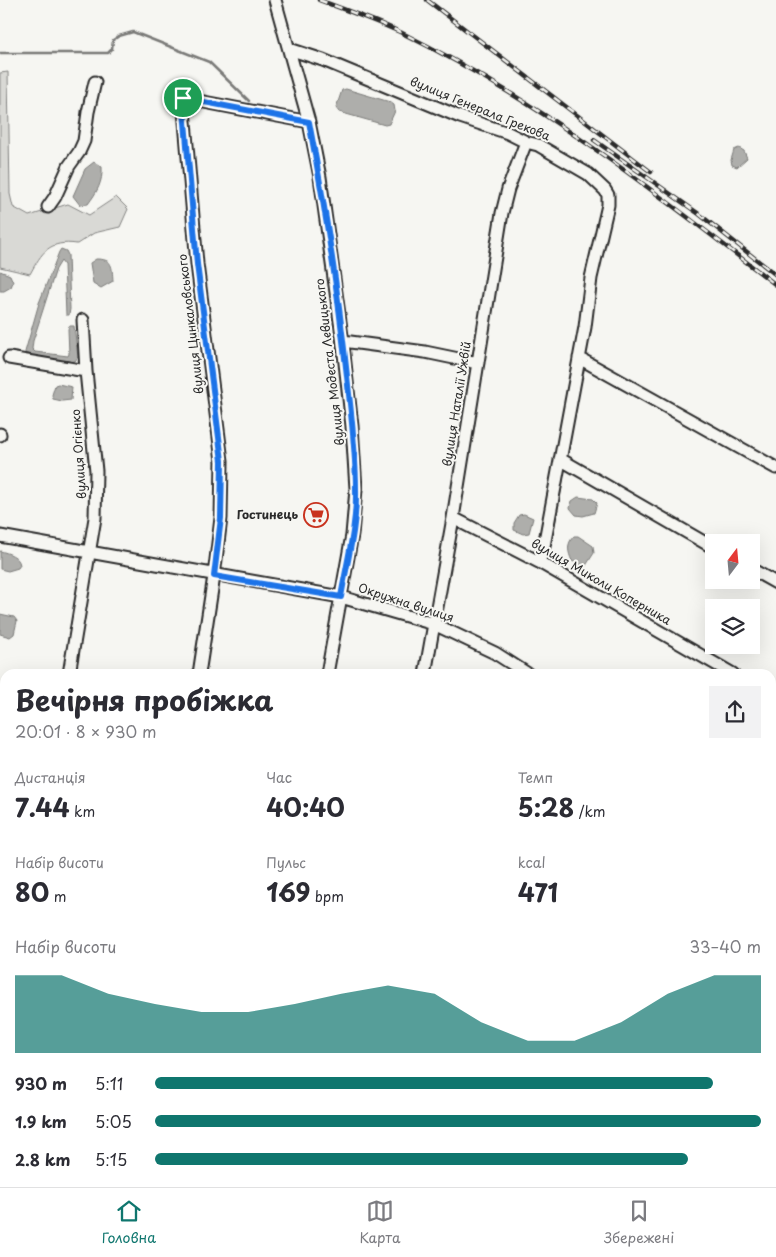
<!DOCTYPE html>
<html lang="uk">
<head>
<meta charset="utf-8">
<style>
  body { margin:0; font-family:"Playpen Sans",sans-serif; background:#f2f2f3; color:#2b2b33; height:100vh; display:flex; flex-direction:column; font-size:19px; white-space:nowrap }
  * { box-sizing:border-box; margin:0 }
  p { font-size:16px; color:#7c7c81 }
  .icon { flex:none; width:28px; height:28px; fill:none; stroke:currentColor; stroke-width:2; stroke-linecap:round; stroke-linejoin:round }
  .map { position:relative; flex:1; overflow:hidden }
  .panel { position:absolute; left:0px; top:669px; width:776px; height:519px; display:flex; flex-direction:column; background:#fff; border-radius:15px 15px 0 0; box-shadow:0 5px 20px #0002 }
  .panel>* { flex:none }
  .needle { width:32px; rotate:16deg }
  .controls { position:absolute; left:705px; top:534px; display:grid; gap:10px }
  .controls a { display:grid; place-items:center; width:55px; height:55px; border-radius:0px; background:#fff; box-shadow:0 5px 20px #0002; font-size:25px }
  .pin { position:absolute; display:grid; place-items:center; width:42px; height:42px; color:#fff; margin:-21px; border:2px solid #fff; border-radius:50%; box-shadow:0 1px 5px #0007 }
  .round { display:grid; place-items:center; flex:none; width:52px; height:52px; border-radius:0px; background:#f2f2f3 }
  .headline { display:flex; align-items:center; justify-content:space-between; height:85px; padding:0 15px }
  h1 { font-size:28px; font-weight:700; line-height:38px }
  .figures { display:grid; grid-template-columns:repeat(3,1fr); gap:8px; height:85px; padding:5px 15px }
  .figures div { display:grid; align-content:center }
  .figures b { font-size:25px; font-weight:700 }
  .figures small { font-size:14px; font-weight:400 }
  .figures p { font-size:14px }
  .chart { height:140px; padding:10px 15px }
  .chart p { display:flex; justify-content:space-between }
  .chart svg { width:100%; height:90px; margin-top:5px; fill:#0f766e; opacity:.7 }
  ul { padding:0 15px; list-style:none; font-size:16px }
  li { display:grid; grid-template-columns:80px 60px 1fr; align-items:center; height:38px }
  li i { height:12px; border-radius:6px; background:#0f766e }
  .tabs { display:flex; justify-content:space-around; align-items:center; height:70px; border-top:1px solid #e1e1e2; background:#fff; font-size:14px; color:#7c7c81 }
  .tabs a { display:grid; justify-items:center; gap:2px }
  .tabs .active { color:#0f766e }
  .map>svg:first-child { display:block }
</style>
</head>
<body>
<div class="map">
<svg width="776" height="1187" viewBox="0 0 776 1187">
  <rect width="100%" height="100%" fill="#f6f6f2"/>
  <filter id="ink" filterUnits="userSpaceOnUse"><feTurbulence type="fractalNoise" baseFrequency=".02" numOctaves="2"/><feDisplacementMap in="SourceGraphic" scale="10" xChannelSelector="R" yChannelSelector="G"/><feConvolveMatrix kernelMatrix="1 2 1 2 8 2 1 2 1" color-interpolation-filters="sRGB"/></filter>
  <g filter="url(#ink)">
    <path fill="#d9d9d5" stroke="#828280" d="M 8,72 L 10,194 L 13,207 L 29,216 L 68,204 L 89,215 L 116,197 L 128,209 L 120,227 L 94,233 L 77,244 C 49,240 42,252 30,274 L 0,267 L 0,73 Z"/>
    <path fill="#aeaeab" stroke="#7a7a78" d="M 346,89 L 390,102 L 394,105 L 395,111 L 389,124 L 385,125 L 339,112 L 336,108 L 342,90 Z
      M 739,148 L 744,151 L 747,158 L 737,167 L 732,165 L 731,160 L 734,150 Z
      M 94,162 L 102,167 C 103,182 97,192 88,204 L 80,205 L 73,196 L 85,169 Z
      M 61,249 L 66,251 L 68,255 L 70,309 L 69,315 L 66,315 L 64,265 L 61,261 L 56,269 L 33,341 L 32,349 L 35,352 L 68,356 L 69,354 L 68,329 L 69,326 L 74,326 L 78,357 L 75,361 C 60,364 40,361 26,355 L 25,352 L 39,303 L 59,252 Z
      M 96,259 C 113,259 112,266 113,281 L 101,288 L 93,283 L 90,263 Z
      M 0,271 L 10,275 L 13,282 L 11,287 L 4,291 L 0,291 Z
      M 58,384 L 72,387 L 71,400 L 62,401 L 53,399 L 52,395 L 55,385 Z
      M 578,497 L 593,499 L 597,503 L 594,513 L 583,516 L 576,515 L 570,508 L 572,501 Z
      M 524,514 L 533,518 L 529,533 L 523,534 L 514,530 L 514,523 L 519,515 Z
      M 574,536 L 578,536 L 593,546 L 594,553 L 585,567 L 572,561 C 568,552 566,544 574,536 Z
      M 0,551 C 8,553 19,556 20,565 L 18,568 L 8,571 L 0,569 Z
      M 0,614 L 14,617 L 17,621 L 14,634 L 10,637 L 0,634 Z"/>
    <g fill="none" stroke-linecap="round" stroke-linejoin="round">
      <path stroke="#7a7a78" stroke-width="2.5" d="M 0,53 L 108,53 L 112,49 L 113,40 L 119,36 L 133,32 L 209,62 L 249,101
        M 554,526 L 564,471
        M 548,556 L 550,546"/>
      <defs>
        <path id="minor" d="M 275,0 L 309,122 L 320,177 L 342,336 L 352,426 L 356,489 L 352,535 L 327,674
          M 289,49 L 323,60 L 460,117 L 508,133 L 526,142 L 538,145 L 588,174 L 605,190 L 608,195 L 608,205 L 591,278 L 585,327 L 544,546 L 539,562
          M 48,207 L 55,197 L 69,166 L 79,152 L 84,141 L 88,112 L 95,82
          M 343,341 L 425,352 L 478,363
          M 9,358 L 86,371
          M 579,358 L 776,468
          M 0,435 L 0,434
          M 560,459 L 714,548
          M 453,518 L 539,562 L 733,674
          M 0,536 L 341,597 L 434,624 L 495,653 L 528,674
          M 751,569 L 776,583
          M 69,674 L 95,518 L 96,471 L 86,371 L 83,320
          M 199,674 L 214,576 L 221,518 L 222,461 L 197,264 L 183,98 L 309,122
          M 425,674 L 453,518 L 502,213 L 508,189 L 526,142
          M 771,695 L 776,698
          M 0,766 L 5,767
          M 771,816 L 776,819
          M 0,953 L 5,955
          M 771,1018 L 776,1020
          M 771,1151 L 776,1153
          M 322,1182 L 323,1187
          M 535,1182 L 539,1187"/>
      </defs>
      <use href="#minor" stroke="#2b2b2b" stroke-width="15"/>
      <use href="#minor" stroke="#f6f6f2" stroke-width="11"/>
      <defs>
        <path id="rail" d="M 319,0 C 346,10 374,20 400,32 C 536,98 657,193 776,285
          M 427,0 L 651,172
          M 594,140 L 699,214 L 776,275"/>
      </defs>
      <use href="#rail" stroke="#2b2b2b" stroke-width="4.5"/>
      <use href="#rail" stroke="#f6f6f2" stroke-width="2.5" stroke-dasharray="8" stroke-linecap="butt"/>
    </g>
  </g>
  <g fill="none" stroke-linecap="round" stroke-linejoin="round" filter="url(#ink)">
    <defs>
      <path id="route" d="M 183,98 L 309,122 C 325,206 338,291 347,376 C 351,413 356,451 356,489 C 357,525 347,562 341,597 L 214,576 L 221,518 L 222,461 L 197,264 Z"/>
    </defs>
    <use href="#route" stroke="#fff" stroke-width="10"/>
    <use href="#route" stroke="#1a73e8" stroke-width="6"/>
  </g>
  <defs>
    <symbol id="supermarket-ring" viewBox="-11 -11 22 22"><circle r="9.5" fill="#f6f6f2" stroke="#c8321e" stroke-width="1.5"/><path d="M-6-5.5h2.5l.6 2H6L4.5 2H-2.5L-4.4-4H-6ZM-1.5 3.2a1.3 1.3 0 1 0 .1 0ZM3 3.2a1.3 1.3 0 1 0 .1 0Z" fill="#c8321e"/></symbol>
  </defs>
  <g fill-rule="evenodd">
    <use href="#supermarket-ring" x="302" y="501" width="28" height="28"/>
  </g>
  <g text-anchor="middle" stroke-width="4" stroke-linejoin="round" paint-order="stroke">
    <g font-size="12" fill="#2b2b2b" stroke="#f6f6f2">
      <text transform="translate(480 109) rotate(22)" y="4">вулиця Генерала Грекова</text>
      <text transform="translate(191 324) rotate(-97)" y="4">вулиця Цинкаловського</text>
      <text transform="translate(330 362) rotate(-97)" y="4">вулиця Модеста Левицького</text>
      <text transform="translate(457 404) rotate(-81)" y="4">вулиця Наталії Ужвій</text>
      <text transform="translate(79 454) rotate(-94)" y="4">вулиця Огієнко</text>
      <text transform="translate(601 582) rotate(30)" y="4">вулиця Миколи Коперника</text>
      <text transform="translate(406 603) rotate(18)" y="4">Окружна вулиця</text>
    </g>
    <g font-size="12" font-weight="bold" fill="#2b2b2b" stroke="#f6f6f2" text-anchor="end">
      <text x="298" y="519">Гостинець</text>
    </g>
  </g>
</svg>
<div class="controls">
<a><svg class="needle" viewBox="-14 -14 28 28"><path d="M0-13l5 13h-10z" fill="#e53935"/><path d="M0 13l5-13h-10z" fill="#7c7c81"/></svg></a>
<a><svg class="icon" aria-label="layers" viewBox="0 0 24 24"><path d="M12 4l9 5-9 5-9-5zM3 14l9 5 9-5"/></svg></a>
</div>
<div class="pin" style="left:183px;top:98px;background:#1e9e55"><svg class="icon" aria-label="arrive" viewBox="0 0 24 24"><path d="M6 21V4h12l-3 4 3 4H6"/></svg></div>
<section class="panel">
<div class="headline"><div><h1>Вечірня пробіжка</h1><p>20:01 · 8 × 930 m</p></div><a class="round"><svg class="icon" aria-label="share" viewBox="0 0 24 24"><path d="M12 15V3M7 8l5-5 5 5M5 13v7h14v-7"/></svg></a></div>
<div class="figures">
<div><p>Дистанція</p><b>7.44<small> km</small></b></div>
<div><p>Час</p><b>40:40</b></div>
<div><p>Темп</p><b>5:28<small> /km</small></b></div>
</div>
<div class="figures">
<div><p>Набір висоти</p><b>80<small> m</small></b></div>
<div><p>Пульс</p><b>169<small> bpm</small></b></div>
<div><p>kcal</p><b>471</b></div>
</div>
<div class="chart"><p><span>Набір висоти</span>33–40 m</p>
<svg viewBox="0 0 160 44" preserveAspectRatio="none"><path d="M0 44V6L10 6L20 15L30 20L40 24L50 24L60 20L70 15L80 11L90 15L100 29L110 38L120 38L130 29L140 15L150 6L160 6V44z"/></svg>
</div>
<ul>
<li><b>930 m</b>5:11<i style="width:92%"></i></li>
<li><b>1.9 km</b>5:05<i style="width:100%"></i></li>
<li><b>2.8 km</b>5:15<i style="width:88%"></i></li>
</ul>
</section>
</div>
<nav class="tabs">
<a class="active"><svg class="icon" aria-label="home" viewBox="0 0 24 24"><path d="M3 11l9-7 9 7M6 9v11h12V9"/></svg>Головна</a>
<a><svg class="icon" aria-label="map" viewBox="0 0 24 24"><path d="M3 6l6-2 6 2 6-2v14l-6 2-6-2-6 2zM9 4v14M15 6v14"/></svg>Карта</a>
<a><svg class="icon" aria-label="saved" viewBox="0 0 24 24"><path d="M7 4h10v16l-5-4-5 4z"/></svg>Збережені</a>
</nav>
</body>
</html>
